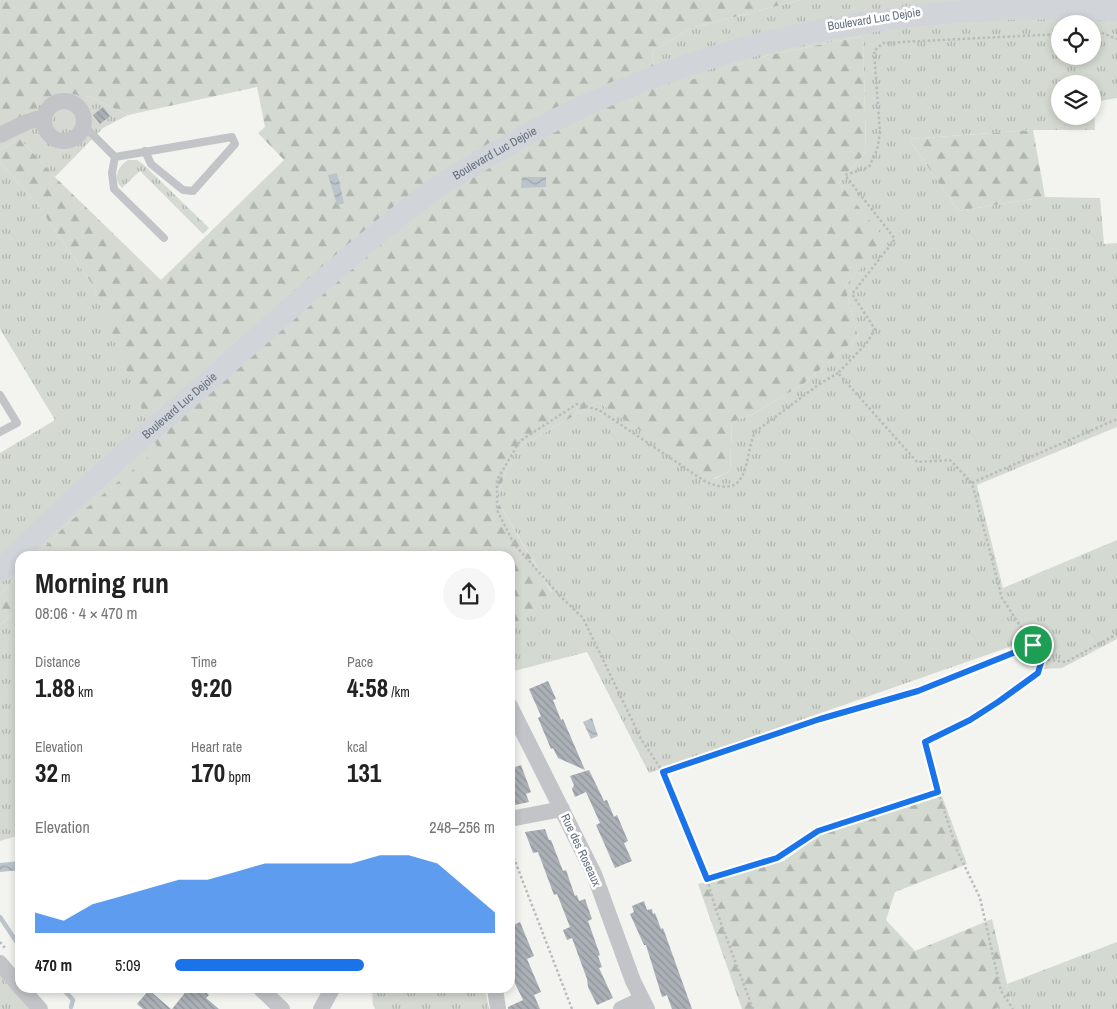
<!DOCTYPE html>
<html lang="en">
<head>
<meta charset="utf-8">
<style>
  body { margin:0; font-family:"Archivo Narrow",sans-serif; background:#f6f6f6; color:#222; height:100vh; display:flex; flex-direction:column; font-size:19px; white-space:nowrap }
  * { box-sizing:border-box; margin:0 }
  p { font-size:16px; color:#767676 }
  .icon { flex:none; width:28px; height:28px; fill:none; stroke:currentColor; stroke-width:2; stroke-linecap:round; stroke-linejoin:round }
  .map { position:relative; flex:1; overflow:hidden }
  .drawer { position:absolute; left:15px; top:551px; width:500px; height:442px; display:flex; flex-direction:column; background:#fff; border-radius:15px; box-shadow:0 2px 8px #0003 }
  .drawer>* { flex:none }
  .controls { position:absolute; left:1051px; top:15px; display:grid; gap:10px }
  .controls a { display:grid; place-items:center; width:50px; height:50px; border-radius:50%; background:#fff; box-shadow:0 2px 8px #0003; font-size:25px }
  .pin { position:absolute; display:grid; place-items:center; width:42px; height:42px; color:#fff; margin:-21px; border:2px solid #fff; border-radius:50%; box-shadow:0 1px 5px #0007 }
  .round { display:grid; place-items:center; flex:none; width:52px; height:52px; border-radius:26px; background:#f6f6f6 }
  .headline { display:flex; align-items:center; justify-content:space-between; height:85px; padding:0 20px }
  h1 { font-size:28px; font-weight:700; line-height:38px }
  .metrics { display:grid; grid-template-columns:repeat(3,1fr); gap:8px; height:85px; padding:5px 20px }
  .metrics div { display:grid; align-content:center }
  .metrics b { font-size:25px; font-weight:700 }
  .metrics small { font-size:14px; font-weight:400 }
  .metrics p { font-size:14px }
  .chart { height:140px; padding:10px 20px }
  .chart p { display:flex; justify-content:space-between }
  .chart svg { width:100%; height:90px; margin-top:5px; fill:#1a73e8; opacity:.7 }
  ul { padding:0 20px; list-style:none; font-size:16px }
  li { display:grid; grid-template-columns:80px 60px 1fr; align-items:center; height:38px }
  li i { height:12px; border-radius:6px; background:#1a73e8 }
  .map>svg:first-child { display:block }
</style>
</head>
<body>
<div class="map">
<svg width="1117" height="1009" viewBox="0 0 1117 1009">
  <defs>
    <pattern id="grass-tufts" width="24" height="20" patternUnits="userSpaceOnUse" patternTransform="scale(1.25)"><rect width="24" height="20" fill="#d4dad1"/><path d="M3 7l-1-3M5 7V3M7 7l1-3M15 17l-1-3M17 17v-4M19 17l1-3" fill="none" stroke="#b0b5af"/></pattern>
    <pattern id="forest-firs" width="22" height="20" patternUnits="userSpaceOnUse" patternTransform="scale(1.25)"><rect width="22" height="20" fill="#d4dad1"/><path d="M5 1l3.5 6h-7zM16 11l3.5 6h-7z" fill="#b0b5af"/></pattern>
    <pattern id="water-waves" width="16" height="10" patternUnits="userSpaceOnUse" patternTransform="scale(1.25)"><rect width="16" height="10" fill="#bac4ca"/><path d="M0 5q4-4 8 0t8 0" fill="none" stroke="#9ba4a9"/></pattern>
    <pattern id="building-back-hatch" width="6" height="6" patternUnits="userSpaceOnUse" patternTransform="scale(1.25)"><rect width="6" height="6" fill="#aab0b5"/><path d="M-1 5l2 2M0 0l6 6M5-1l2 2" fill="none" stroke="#8e9498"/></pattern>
  </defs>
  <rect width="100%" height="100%" fill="#f3f4f0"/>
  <path fill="url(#grass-tufts)" fill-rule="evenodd" d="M 800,0 L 1117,0 L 1117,98 L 1094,102 L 1095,130 L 1033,130 L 909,139 L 958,211 L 1045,197 L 1100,198 L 1104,244 L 1117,243 L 1117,427 L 977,485 L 1003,588 L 1117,540 L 1117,639 L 1062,668 L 1042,669 L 1024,642 L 649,773 L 587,652 L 510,672 L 510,628 L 552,592 L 496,499 L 514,450 L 598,402 L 714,479 L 730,471 L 732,422 L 751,415 L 802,385 L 858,337 L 845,286 L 885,240 L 839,183 L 866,152 L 863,36 L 769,55 L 657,92 L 652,52 L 691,28 ZM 1060,24 L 1092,24 L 1092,56 L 1060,56 ZM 1060,84 L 1092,84 L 1092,116 L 1060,116 Z
    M 71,94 L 91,97 L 128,115 L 103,128 L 55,177 L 20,139 L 0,150 L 0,127 L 22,117 L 50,97 Z
    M 128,160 L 137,160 L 143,164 L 209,228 L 203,234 L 140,171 L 122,188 C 112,178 118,166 128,160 Z
    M 0,162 L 40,208 L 92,284 L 159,449 L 68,523 L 36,556 L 20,556 L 20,573 L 0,594 L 0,453 L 55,420 L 0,329 Z
    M 20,608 L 20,835 L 0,841 L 0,625 Z
    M 1117,942 L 1117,1009 L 995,1009 L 1011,1001 L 1007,984 Z
    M 0,975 L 30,1009 L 0,1009 Z
    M 372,989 L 485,989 L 489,1009 L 375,1009 L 373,1005 Z"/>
  <path fill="url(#forest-firs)" d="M 0,0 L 800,0 L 691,28 L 652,52 L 657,91 L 769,55 L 863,36 L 866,152 L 839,183 L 886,240 L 845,286 L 858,337 L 802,385 L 751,415 L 732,422 L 730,471 L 713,479 L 598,402 L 514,450 L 496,499 L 552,593 L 510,628 L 510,556 L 88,556 L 87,554 L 83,556 L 36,556 L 68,523 L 158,449 L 92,284 L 40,208 L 0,162 L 0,150 L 20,139 L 55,177 L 161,280 L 284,160 L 258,133 L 265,127 L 257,87 L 128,115 L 91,97 L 71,94 L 51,97 L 22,117 L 0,127 Z
    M 1033,130 L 1045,197 L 958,211 L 909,139 Z
    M 20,573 L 20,608 L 0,625 L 0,594 Z
    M 942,796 L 967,864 L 895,892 L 886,920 L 915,951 L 992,919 L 1011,1001 L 995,1009 L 742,1009 L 698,884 L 784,861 L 819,835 Z"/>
  <path fill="url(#water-waves)" d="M 337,173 L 344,203 L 337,205 L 328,175 Z
    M 522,177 L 546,177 L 546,187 L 521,188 Z
    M 592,718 L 598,736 L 591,739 L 583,722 Z
    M 20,861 L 20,870 L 0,872 L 0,863 Z"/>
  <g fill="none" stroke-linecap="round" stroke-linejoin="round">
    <path stroke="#bac4ca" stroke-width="4.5" d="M 0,917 L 20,947
      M 63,989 L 73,1000 L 71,1007"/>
  </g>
  <path fill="url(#building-back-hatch)" d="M 103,107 L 110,116 L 100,124 L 93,115 Z
    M 548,681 L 556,699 L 553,700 L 561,720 L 563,719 L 585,770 L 558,758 L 553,748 L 551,749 L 538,718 L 541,716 L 529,689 Z
    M 521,765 L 531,792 L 526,794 L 529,802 L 515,805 L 510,792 L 510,769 Z
    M 589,770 L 604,801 L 607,800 L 614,817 L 617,815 L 628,841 L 624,843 L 632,861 L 615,868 L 596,825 L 600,823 L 586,792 L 575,797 L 572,789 L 574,785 L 570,776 Z
    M 545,829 L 549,840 L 551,840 L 563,871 L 566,870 L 575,896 L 577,895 L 579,901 L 585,899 L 592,919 L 588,921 L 600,955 L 598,956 L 602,967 L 599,968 L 613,998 L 597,1005 L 588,987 L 587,979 L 572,938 L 567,940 L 563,930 L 570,927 L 557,894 L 554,895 L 538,852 L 533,853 L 525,832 Z
    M 644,901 L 647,910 L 652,909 L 653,914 L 655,913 L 661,929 L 663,928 L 692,1009 L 672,1009 L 667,995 L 662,997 L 646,945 L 644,945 L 630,914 L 634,912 L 632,906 Z
    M 520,922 L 534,956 L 527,959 L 541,992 L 534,995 L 540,1009 L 508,1009 L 508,1007 L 523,1000 L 510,973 L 515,971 L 510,957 L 510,927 Z
    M 188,989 L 202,989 L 209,995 L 206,998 L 219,1009 L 172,1009 Z
    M 149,990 L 171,1009 L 143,1009 L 137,1004 Z"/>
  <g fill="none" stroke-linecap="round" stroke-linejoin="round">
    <path stroke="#b9bbbd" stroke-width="2.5" stroke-dasharray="2.5 2.5" stroke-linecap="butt" d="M 1092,33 L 1100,32 L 1117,39
      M 1060,34 L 883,43 L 874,51 L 880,133 L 877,150 L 869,167 L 845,175 L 895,239 L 852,294 L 875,329 L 866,344 L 838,373 L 917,462 L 950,460 L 972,483 L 1002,598 L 1042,659 L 1066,662 L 1117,634
      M 972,483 L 1117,419
      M 663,772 L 641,739 L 583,618 L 561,597 L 514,544 L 497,510 L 497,480 L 520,441 L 577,404 L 599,410 L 706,482 C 752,501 743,458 755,432 L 818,385 L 838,373
      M 938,792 L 957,850 L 980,898 L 1001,991 L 1013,1009
      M 510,848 L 572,1009
      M 707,879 L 777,859 L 818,831 L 938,792 L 925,742 L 970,720 L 998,702 L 1037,673 L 1042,659
      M 0,942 L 5,948
      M 753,1009 L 716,910 L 707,879 L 663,772 L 821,719 L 918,691 L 1033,645"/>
    <path stroke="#c2c4c8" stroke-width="8" d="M 84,126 L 115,157 L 232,137 L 235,144 L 193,191 L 183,190 L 151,164 L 145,151
      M 115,157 L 112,173 L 114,189 L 164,238
      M 0,395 L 17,423 L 0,432"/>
    <path stroke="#c2c4c8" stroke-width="16" d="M44 121a20 20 0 1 1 40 0a20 20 0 1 1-40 0Z
      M 0,135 L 27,122 L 44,117
      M 510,706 L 594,874 L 633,981 L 647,1009
      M 510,819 L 562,809
      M 0,963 L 20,987
      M 22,989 L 40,1009
      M 261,989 L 282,1009
      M 495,989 L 498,1009
      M 321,1009 L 332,989
      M 621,1009 L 642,999"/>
    <path stroke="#d1d4d9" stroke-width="22" id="s1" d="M 0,571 C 69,499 147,434 222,369 C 262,333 303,297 344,262 C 372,238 401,213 431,192 C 461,171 494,153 526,135 C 708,37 910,0 1117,10"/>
  </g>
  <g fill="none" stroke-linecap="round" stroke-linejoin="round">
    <defs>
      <path id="route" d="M 1033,645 L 1042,659 L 1038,673 L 998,702 L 970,720 L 925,742 L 938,792 L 818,831 L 777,858 L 707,879 L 663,772 L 820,719 L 918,691 Z"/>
    </defs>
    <use href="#route" stroke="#fff" stroke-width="10"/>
    <use href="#route" stroke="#1a73e8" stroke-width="6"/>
  </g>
  <g text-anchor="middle" stroke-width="5" stroke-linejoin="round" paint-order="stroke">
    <g font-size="12" fill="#64707f" stroke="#fff">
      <text transform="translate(874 19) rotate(-9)" y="4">Boulevard Luc Dejoie</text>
      <text dy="4" stroke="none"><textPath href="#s1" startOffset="649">Boulevard Luc Dejoie</textPath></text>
      <text dy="4" stroke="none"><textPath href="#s1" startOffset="244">Boulevard Luc Dejoie</textPath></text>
      <text transform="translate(581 850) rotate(65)" y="4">Rue des Roseaux</text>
    </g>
  </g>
</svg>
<div class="controls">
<a><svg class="icon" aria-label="locate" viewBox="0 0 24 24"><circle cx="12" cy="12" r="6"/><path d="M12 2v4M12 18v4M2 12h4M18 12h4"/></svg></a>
<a><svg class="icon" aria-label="layers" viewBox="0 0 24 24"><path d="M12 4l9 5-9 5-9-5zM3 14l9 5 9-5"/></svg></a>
</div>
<div class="pin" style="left:1033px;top:645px;background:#1e9e55"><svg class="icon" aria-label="arrive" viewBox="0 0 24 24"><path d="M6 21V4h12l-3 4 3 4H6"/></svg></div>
<section class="drawer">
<div class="headline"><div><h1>Morning run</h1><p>08:06 · 4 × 470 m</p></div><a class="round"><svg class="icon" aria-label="share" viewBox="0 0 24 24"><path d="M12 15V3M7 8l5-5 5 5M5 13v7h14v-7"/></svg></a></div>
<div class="metrics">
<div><p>Distance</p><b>1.88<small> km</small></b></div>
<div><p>Time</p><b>9:20</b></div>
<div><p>Pace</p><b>4:58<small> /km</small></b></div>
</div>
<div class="metrics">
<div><p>Elevation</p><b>32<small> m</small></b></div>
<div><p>Heart rate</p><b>170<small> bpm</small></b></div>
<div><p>kcal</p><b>131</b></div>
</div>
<div class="chart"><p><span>Elevation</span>248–256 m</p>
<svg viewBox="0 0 160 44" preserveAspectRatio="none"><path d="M0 44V34L10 38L20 30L30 26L40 22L50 18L60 18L70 14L80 10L90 10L100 10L110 10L120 6L130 6L140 10L150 22L160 34V44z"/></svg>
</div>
<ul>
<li><b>470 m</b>5:09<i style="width:59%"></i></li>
</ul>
</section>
</div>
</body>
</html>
